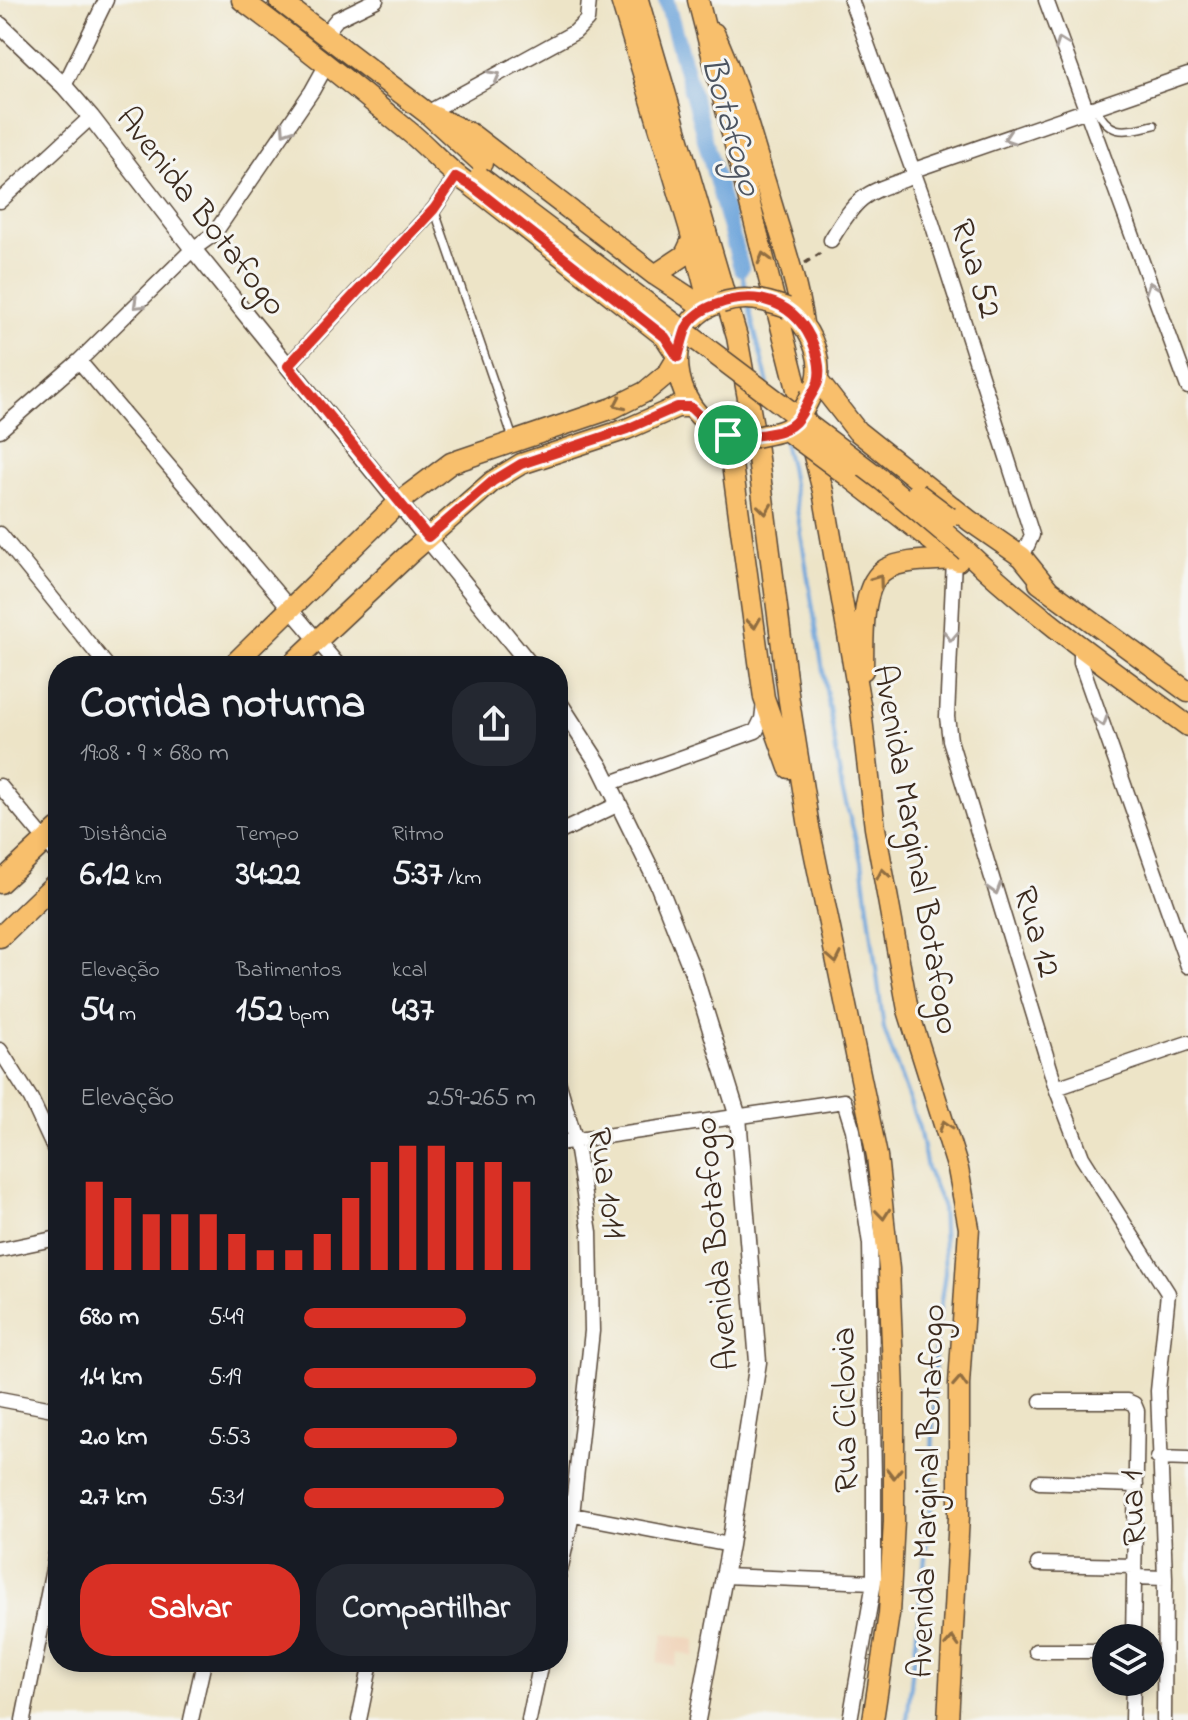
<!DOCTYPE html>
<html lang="pt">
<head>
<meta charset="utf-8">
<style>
  body { margin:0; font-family:"Indie Flower",sans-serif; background:#242831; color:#f1f3f6; height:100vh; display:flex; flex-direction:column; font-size:30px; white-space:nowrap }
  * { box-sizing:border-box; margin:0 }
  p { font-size:26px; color:#9ea1a6 }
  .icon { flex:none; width:44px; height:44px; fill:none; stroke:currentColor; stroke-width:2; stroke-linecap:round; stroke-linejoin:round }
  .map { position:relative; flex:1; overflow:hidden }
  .sheet { position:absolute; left:48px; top:656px; width:520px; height:1016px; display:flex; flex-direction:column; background:#171b24; border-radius:32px; box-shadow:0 4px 12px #0003 }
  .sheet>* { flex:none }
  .tools { position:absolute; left:1092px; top:1624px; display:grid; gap:16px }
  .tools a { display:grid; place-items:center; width:72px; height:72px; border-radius:50%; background:#171b24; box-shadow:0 4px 12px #0003; font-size:40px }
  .pin { position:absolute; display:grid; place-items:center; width:68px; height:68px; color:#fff; margin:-34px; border:4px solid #fff; border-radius:50%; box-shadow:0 2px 8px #0007 }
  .round { display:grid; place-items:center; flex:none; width:84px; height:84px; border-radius:32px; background:#242831 }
  .headline { display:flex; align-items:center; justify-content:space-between; height:136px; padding:0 32px }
  h1 { font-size:44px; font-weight:800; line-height:60px }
  .figures { display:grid; grid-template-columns:repeat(3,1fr); gap:12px; height:136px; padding:8px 32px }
  .figures div { display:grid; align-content:center }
  .figures b { font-size:34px; font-weight:800 }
  .figures small { font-size:22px; font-weight:400 }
  .figures p { font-size:22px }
  .chart { height:224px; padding:16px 32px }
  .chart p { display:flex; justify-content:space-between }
  .chart svg { width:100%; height:144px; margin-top:8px; stroke:#d93025; stroke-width:6 }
  .action { display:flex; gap:16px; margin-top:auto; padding:16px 32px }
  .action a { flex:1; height:92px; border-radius:32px; background:#d93025; color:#fff; font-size:32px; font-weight:800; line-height:92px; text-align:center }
  .action a+a { background:#242831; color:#f1f3f6 }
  ul { padding:0 32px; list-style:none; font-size:26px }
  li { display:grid; grid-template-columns:128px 96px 1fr; align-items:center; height:60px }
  li i { height:20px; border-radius:10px; background:#d93025 }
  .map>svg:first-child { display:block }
</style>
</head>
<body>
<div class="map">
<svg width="1188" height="1720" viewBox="0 0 1188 1720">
  <rect width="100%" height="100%" fill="#f6f6f2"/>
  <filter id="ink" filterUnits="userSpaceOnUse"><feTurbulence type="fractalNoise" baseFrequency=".0125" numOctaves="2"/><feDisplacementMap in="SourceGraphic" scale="16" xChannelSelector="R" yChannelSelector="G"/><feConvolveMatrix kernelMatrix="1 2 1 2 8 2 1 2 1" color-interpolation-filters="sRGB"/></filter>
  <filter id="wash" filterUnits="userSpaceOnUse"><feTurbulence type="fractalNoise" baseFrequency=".006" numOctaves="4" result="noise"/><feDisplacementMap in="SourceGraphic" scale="32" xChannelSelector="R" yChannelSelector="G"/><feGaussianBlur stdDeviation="1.8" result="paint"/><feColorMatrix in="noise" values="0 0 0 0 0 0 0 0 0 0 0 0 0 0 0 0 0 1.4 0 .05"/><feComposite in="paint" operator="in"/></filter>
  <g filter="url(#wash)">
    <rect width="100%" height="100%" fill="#ede4c7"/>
    <path fill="#f0d5bc" d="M 664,1633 L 696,1640 L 694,1657 L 678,1652 L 675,1666 L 657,1662 Z"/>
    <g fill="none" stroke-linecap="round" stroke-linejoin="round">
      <path stroke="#6ba3da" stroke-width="4" d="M 741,268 L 746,291
        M 748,304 L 768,384
        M 782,435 L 790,466 L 842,789 L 862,861 L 884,1029 L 919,1128 L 927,1168 L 942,1205 L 945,1273 L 935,1342 L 931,1503 L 907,1720"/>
      <path stroke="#6ba3da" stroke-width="16" d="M 666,0 L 741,268"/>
    </g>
  </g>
  <g filter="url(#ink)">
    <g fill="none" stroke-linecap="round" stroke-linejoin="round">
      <defs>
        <path id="service" d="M 1095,107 C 1111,138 1125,131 1154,125
          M 434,209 L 514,441"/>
        <path id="minor" d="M 851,0 L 932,223 L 1032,535 L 1022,557
          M 1046,0 L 1188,387
          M 324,35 L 337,19 L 376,0
          M 64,86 L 106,0
          M 427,113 L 575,32 L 587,20 L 589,0
          M 914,170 L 1188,75
          M 0,201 L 91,117
          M 831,240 C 860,192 864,194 915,176
          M 79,361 L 339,666
          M 288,366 L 434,209 L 456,177
          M 0,430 L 79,361 L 193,249 L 214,234 L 312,91 L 327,64
          M 0,534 L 107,666
          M 954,559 L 947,717 L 950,740 L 1056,1088 L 1082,1157 L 1168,1293 L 1158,1391 L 1165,1578 L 1164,1720
          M 1081,647 L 1081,663 L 1188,966
          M 608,784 L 756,731 L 762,719 L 764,703
          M 0,786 L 58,855
          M 558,833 L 619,804
          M 0,1050 L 31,1099 L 58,1157
          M 558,1081 L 575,1139 L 590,1232 L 592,1331 L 572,1515 L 558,1581
          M 1056,1088 L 1188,1043
          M 558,1143 L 844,1101 L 853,1130 L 870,1244 L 874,1478 L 874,1582 L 850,1720
          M 0,1250 L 58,1238
          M 0,1399 L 58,1410
          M 1041,1401 L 1127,1401 L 1134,1404 L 1137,1411 L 1133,1638
          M 1158,1458 L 1188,1459
          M 1039,1482 L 1136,1485
          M 558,1512 L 730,1545
          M 1038,1564 L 1134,1566
          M 724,1576 L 874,1582
          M 1134,1577 L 1165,1578
          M 1036,1651 L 1106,1651
          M 23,1720 L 58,1544
          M 191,1720 L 204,1662
          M 359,1720 L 371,1662
          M 529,1720 L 541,1662
          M 1132,1720 L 1133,1682"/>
        <path id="tertiary" d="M 0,25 L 64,86 L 91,117 L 193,249 L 531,666
          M 558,701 L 600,766 L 658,884 L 694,975 L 738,1117 L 758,1362 L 730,1545 L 697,1720"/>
        <path id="primary" d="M 279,0 L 427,113 L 482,163
          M 621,0 L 689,226 L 705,288 L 705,308
          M 638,0 L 737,337 L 756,443 L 789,701 L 809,827 L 877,1156 L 889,1269 L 894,1394 L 894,1521 L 889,1614 L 873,1720
          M 698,0 L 823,491 L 861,710 L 875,828 L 908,1010 L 958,1169 L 969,1228 L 959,1384 L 959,1516 L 948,1720
          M 714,33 C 737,81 750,134 766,185 C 779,231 796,276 803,323
          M 427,113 L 471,134 L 655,275 L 705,308
          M 655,275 L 685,255 L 692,240
          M 716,304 C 653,327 674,429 739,436
          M 794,315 C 814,334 826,366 813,391
          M 818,381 L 857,431 L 970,521 L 1022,557 L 1048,589
          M 728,435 L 764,698 L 789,768
          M 848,476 L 958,561
          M 966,551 C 1034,616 1112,670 1188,726
          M 1039,583 L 1188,692
          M 232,666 L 399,502 L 451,463 L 613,408 L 645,392 L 669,372 L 678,357 L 665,337 L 472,186 C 447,171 430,148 407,130 C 353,85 299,42 242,0
          M 290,666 L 408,555 L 493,481 L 521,464 L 627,429 L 677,407 L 690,407
          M 863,670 C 864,643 859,584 886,569 C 904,559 934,561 954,559
          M 0,883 L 58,829
          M 0,937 L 58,881"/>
      </defs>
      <use href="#service" stroke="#564637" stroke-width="10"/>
      <use href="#minor" stroke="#564637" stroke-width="17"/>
      <use href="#tertiary" stroke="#564637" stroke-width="19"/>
      <use href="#primary" stroke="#564637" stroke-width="23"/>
      <path stroke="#564637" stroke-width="3" stroke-dasharray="6 6" stroke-linecap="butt" d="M 805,263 L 822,252"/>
      <use href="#service" stroke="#fff" stroke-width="7"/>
      <use href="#minor" stroke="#fff" stroke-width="14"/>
      <use href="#tertiary" stroke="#fff" stroke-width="16"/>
      <use href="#primary" stroke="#f8bf6c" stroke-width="20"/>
      <defs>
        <path id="primary-bridge" d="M 480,177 L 883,481 L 966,551
          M 721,303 C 745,295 764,300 787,308
          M 786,430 L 848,476
          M 751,438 C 791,429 793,433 811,395
          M 917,493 L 949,517"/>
      </defs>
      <use href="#primary-bridge" stroke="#564637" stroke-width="23" stroke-linecap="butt"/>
      <use href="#primary-bridge" stroke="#f8bf6c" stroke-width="20"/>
    </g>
    <defs><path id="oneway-chevron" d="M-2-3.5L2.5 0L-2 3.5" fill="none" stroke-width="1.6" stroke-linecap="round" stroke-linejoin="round" transform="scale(2)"/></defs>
    <g stroke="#a79f9a">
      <use href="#oneway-chevron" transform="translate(1061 43) rotate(-110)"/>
      <use href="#oneway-chevron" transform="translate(495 76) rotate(-29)"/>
      <use href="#oneway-chevron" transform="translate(286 130) rotate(124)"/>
      <use href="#oneway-chevron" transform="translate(1009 138) rotate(161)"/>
      <use href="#oneway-chevron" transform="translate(1151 287) rotate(-110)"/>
      <use href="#oneway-chevron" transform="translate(138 304) rotate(136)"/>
      <use href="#oneway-chevron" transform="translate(951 636) rotate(93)"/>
      <use href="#oneway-chevron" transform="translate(1102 721) rotate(71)"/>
      <use href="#oneway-chevron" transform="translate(995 889) rotate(73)"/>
    </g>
    <g stroke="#906d41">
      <use href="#oneway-chevron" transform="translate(764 258) rotate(-105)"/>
      <use href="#oneway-chevron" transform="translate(619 404) rotate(155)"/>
      <use href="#oneway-chevron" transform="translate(765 509) rotate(83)"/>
      <use href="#oneway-chevron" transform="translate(878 580) rotate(-54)"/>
      <use href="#oneway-chevron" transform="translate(754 623) rotate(82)"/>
      <use href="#oneway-chevron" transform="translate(883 874) rotate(-100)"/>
      <use href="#oneway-chevron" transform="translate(835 958) rotate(79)"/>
      <use href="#oneway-chevron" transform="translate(945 1126) rotate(-107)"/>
      <use href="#oneway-chevron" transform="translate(883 1214) rotate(84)"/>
      <use href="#oneway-chevron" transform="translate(960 1382) rotate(-87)"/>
      <use href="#oneway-chevron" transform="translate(894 1473) rotate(90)"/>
      <use href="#oneway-chevron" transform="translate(952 1642) rotate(-87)"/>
    </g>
  </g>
  <g fill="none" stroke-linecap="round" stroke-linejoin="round" filter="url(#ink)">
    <defs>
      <path id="route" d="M 456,177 L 472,186 L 665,337 L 678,357 C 681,347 683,336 687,327 C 692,317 705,308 715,305 C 758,289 797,302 814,346 C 818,357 821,372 818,382 C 816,388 812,394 809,399 C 800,419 794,429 772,433 C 733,441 717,434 690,407 L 677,407 L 627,429 L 521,464 L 493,481 L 428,537 L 288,366 L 434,209 Z"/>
    </defs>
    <use href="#route" stroke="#fff" stroke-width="16"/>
    <use href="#route" stroke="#d93025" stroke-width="10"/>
  </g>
  <g text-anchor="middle" stroke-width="6" stroke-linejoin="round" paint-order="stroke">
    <g font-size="34" fill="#3b2a1e" stroke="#f6f6f2">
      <text transform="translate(203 210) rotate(52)" y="12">Avenida Botafogo</text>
      <text transform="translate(978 268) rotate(72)" y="12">Rua 52</text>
      <text transform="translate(918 849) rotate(80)" y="12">Avenida Marginal Botafogo</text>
      <text transform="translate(1039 931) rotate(73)" y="12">Rua 12</text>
      <text transform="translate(609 1183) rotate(81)" y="12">Rua 1011</text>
      <text transform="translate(714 1244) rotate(-95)" y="12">Avenida Botafogo</text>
      <text transform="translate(843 1410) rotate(-91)" y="12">Rua Ciclovia</text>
      <text transform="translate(925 1491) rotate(-88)" y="12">Avenida Marginal Botafogo</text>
      <text transform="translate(1131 1508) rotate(-93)" y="12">Rua 1</text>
    </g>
    <g font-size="36" font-style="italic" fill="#4c5460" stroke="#f6f6f2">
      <text transform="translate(734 125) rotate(74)" y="13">Botafogo</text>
    </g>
  </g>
</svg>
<div class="tools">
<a><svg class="icon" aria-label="layers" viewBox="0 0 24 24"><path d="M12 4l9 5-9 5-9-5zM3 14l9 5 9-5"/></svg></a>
</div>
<div class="pin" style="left:728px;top:435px;background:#1e9e55"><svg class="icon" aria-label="arrive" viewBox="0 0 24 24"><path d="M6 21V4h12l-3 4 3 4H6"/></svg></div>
<section class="sheet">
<div class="headline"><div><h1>Corrida noturna</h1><p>19:08 · 9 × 680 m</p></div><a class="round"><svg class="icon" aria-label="share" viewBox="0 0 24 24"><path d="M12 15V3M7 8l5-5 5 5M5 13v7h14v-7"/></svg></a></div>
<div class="figures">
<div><p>Distância</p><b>6.12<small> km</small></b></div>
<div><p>Tempo</p><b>34:22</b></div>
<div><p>Ritmo</p><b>5:37<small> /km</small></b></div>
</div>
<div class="figures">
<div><p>Elevação</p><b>54<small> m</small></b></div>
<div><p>Batimentos</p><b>152<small> bpm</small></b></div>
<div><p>kcal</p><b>437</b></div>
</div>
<div class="chart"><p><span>Elevação</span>259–265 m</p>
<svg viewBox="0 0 160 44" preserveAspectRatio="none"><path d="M5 44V17M15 44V22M25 44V27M35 44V27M45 44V27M55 44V33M65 44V38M75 44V38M85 44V33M95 44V22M105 44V11M115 44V6M125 44V6M135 44V11M145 44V11M155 44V17"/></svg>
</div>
<ul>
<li><b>680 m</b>5:49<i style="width:70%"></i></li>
<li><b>1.4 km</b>5:19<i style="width:100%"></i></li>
<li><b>2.0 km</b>5:53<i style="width:66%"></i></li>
<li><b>2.7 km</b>5:31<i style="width:86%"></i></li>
</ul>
<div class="action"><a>Salvar</a><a>Compartilhar</a></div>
</section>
</div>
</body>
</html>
